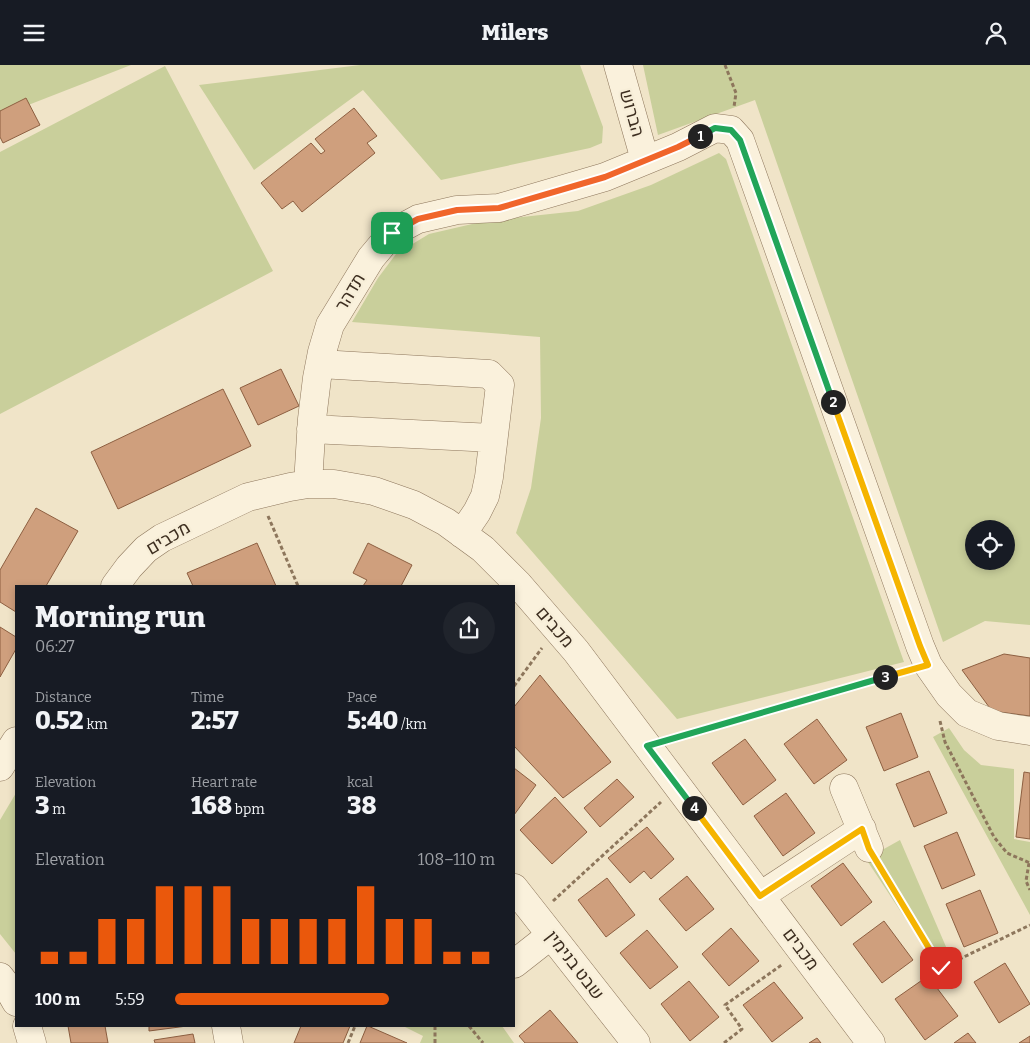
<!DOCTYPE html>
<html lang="en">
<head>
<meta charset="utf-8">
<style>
  body { margin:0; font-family:Bitter,Heebo,serif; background:#20242c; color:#f1f3f6; height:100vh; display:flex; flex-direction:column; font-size:19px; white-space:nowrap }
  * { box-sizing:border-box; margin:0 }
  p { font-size:16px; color:#9ea1a6 }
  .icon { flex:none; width:28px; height:28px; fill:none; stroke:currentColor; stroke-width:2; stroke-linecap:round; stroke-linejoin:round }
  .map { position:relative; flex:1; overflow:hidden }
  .details { position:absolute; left:15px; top:520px; width:500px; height:442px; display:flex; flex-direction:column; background:#171b24; border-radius:0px; box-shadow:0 2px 8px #0003 }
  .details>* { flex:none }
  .controls { position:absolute; left:965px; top:455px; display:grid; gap:10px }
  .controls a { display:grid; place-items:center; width:50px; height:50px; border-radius:50%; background:#171b24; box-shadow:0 2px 8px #0003; font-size:25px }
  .pin { position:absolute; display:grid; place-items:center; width:42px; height:42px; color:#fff; margin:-21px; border-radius:10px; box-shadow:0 2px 8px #0006 }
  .km { position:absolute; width:25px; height:25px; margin:-12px; border-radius:50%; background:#222; color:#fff; font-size:14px; line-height:25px; text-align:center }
  .round { display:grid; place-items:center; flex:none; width:52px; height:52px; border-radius:26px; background:#20242c }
  .headline { display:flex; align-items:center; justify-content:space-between; height:85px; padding:0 20px }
  h1 { font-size:28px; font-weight:800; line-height:38px }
  .figures { display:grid; grid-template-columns:repeat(3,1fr); gap:8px; height:85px; padding:5px 20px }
  .figures div { display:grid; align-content:center }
  .figures b { font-size:25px; font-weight:800 }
  .figures small { font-size:14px; font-weight:400 }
  .figures p { font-size:14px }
  .chart { height:140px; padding:10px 20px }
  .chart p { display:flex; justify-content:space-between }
  .chart svg { width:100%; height:90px; margin-top:5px; stroke:#ea580c; stroke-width:6 }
  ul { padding:0 20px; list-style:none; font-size:16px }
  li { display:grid; grid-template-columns:80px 60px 1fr; align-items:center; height:38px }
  li i { height:12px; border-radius:6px; background:#ea580c }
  header { display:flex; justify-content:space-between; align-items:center; height:65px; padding:0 20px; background:#171b24; font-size:22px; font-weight:800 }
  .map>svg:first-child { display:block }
</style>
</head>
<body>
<header><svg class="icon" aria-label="menu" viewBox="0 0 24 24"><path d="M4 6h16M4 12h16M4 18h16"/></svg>Milers<svg class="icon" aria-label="person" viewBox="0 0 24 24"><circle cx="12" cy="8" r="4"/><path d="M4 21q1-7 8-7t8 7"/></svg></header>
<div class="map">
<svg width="1030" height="978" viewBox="0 0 1030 978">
  <rect width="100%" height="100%" fill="#f0e4c8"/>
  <path fill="#c9cf9b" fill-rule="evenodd" d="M 0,0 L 131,0 L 0,51 Z
    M 360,0 L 580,0 L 603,62 L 602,78 L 590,83 L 441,115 L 363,25 L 254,105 L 199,20 Z
    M 643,0 L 1030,0 L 1030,560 L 985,556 L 943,577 L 755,35 L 658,70 ZM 974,464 L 1006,464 L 1006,496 L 974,496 Z
    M 165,1 L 273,206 L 0,349 L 0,87 Z
    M 719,88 L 726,94 L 904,597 L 677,654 L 516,468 L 531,423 L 541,353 L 540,272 L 352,257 L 378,213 L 396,189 L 429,169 L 485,156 L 578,146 L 651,120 Z
    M 949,663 L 964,685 L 981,700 L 1014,704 L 1014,774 L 1030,777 L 1030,850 L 933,672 Z
    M 16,728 L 15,788 L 16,799 L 16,889 L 0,869 L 0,755 Z
    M 900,775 L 953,898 L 940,906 L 866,794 Z
    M 403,961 L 502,961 L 514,978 L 420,978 L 423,971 Z"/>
  <path fill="#cf9f7d" stroke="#8d5f41" d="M 26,33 L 40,60 L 3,78 L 0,72 L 0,46 Z
    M 354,43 L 377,71 L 367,78 L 375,88 L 302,147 L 293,136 L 282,144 L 261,118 L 311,78 L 321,89 L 325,86 L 315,74 Z
    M 281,304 L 299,341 L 258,360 L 240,323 Z
    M 223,324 L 251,381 L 118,444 L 91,387 Z
    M 36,443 L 78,466 L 46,521 L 16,521 L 16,547 L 0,537 L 0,505 Z
    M 257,478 L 276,521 L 193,521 L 187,508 Z
    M 368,478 L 412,500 L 401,521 L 363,521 L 367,515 L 353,508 Z
    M 0,562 L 16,572 L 16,584 L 0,612 Z
    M 1004,589 L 1030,593 L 1030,651 L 992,646 L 962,605 Z
    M 540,610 L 611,697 L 563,733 L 514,681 L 514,642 Z
    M 901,648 L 918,692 L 884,706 L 866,662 Z
    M 817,654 L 847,695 L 814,719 L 784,679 Z
    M 745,674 L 776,715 L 743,740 L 712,698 Z
    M 514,703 L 536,720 L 514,750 Z
    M 929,706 L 947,748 L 914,762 L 896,719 Z
    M 1024,707 L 1030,708 L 1030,774 L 1016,772 Z
    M 617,714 L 634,732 L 600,762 L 584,743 Z
    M 786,728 L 815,768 L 783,791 L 754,751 Z
    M 555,732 L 587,767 L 552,799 L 520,765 Z
    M 647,762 L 674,794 L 651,814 L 644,806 L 630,818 L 608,793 Z
    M 957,767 L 975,810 L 942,824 L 924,781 Z
    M 843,798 L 872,837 L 841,861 L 811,821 Z
    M 687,811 L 714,844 L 686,866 L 659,834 Z
    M 607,813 L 635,850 L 606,872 L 578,835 Z
    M 980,825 L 998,868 L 964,882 L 946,839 Z
    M 884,856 L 913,895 L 882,918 L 853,879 Z
    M 731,863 L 759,896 L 729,921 L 702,889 Z
    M 647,865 L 678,902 L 650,924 L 620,888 Z
    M 1005,898 L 1030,939 L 999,958 L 974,917 Z
    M 928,911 L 958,951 L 925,975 L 895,934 Z
    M 689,916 L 719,952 L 690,976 L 661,939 Z
    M 774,917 L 803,953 L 772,977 L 743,940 Z
    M 550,945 L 578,978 L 525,978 L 519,971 Z
    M 68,961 L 105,961 L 108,978 L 71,978 Z
    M 149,961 L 187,961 L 149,966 Z
    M 301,961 L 350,961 L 343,978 L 294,978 Z
    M 367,961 L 368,961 L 407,978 L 360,978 Z
    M 968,968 L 976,978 L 954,978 Z
    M 193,969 L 195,978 L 155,978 L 154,975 Z
    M 1030,971 L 1030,978 L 1019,978 Z
    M 817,973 L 821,978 L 809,978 Z"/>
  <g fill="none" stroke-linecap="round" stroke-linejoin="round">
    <defs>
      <path id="minor" d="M 618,0 L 645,95
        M 320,299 L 489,309 L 500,320 L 489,412 L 485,431 L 477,447 L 462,469
        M 311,364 L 493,373
        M 308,419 L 312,354 L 317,313 L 322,287 L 330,260 L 371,193 L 392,168 L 418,154 L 457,145 L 499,143 L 605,112 L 678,82 L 715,63 L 731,65 L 740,75 L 920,581 L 928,600 L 949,630 L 967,648 L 998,661 L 1030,666
        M 115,521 L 129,502 L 146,484 L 162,473 L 248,432 L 290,422 L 308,419 L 334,419 L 374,426 L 414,440 L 446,457 L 483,484 L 518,519 L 576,586 L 871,978
        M 0,702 L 16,676
        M 844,723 L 869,783
        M 514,823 L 636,978
        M 760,831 L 862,764
        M 514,899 L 551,870
        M 0,912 L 7,921 L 16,937
        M 27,961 L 32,978
        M 226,961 L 229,978"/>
    </defs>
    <use href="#minor" stroke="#8d765c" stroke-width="29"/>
    <path stroke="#8d765c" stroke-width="3" stroke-dasharray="4 2.5" stroke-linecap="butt" d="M 725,0 L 736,28 L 734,42
      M 268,451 L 298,521
      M 514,621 L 542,583
      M 940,656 L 945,677 L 994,772 L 1007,788 L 1030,798
      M 672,674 L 906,606
      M 1029,798 L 1026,816 L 1030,825
      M 881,803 L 941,903 L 1030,860
      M 553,836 L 661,737
      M 435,961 L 435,978
      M 469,961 L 483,978
      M 348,978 L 355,961
      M 724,978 L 742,964 L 725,940 L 783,899"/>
    <use href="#minor" stroke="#faf1dc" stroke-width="28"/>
  </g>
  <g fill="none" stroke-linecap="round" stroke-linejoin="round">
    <defs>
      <path id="split-1" d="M 392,168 L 418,154 L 457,145 L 499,143 L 605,112 L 678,82 L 700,71"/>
      <path id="split-2" d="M 700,71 L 715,63 L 731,65 L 740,75 L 833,337"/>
      <path id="split-3" d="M 833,337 L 920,581 L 928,600 L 885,612"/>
      <path id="split-4" d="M 694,743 L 647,681 L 885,612"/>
      <path id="split-5" d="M 694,743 L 760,831 L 862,764 L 869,784 L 941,903"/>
    </defs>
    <use href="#split-1" stroke="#fff" stroke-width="10"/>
    <use href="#split-2" stroke="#fff" stroke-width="10"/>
    <use href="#split-3" stroke="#fff" stroke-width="10"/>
    <use href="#split-4" stroke="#fff" stroke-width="10"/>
    <use href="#split-5" stroke="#fff" stroke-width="10"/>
    <use href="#split-1" stroke="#f0652b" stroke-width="6"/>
    <use href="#split-2" stroke="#22a559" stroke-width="6"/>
    <use href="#split-3" stroke="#f5b400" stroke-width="6"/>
    <use href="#split-4" stroke="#22a559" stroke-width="6"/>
    <use href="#split-5" stroke="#f5b400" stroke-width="6"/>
  </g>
  <g text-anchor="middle" stroke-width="4.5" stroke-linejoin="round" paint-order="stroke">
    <g font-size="18" fill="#3d2e20" stroke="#f7eed8">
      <text transform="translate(632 48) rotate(74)" y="6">הברוש</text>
      <text transform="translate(350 227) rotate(-59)" y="6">תדהר</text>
      <text transform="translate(168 473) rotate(-31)" y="6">מכבים</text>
      <text transform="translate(555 562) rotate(49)" y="6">מכבים</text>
      <text transform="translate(801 884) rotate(53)" y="6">מכבים</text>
      <text transform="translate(575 900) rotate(52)" y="6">שבט בנימין</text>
    </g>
  </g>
</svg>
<div class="controls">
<a><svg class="icon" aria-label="locate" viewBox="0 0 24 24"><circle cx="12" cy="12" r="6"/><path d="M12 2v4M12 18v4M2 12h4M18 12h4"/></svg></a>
</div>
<div class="pin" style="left:392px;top:168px;background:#1e9e55"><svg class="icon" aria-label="arrive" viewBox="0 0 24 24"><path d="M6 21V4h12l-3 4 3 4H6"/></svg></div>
<div class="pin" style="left:941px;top:903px;background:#d93025"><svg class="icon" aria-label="check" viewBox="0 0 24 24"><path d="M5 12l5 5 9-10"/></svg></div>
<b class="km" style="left:700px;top:71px">1</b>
<b class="km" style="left:833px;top:337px">2</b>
<b class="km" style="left:885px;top:612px">3</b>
<b class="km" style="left:694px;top:743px">4</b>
<section class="details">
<div class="headline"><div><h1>Morning run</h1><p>06:27</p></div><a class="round"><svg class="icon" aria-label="share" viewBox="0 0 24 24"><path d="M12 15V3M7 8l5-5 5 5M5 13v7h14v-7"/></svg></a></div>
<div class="figures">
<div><p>Distance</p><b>0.52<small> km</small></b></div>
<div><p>Time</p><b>2:57</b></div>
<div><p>Pace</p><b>5:40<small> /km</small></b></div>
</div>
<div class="figures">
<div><p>Elevation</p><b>3<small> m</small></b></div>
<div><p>Heart rate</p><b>168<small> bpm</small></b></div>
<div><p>kcal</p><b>38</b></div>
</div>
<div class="chart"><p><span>Elevation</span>108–110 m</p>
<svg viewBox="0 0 160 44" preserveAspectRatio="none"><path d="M5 44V38M15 44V38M25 44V22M35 44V22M45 44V6M55 44V6M65 44V6M75 44V22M85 44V22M95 44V22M105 44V22M115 44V6M125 44V22M135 44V22M145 44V38M155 44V38"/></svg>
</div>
<ul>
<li><b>100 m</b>5:59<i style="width:67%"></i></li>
</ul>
</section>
</div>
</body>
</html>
